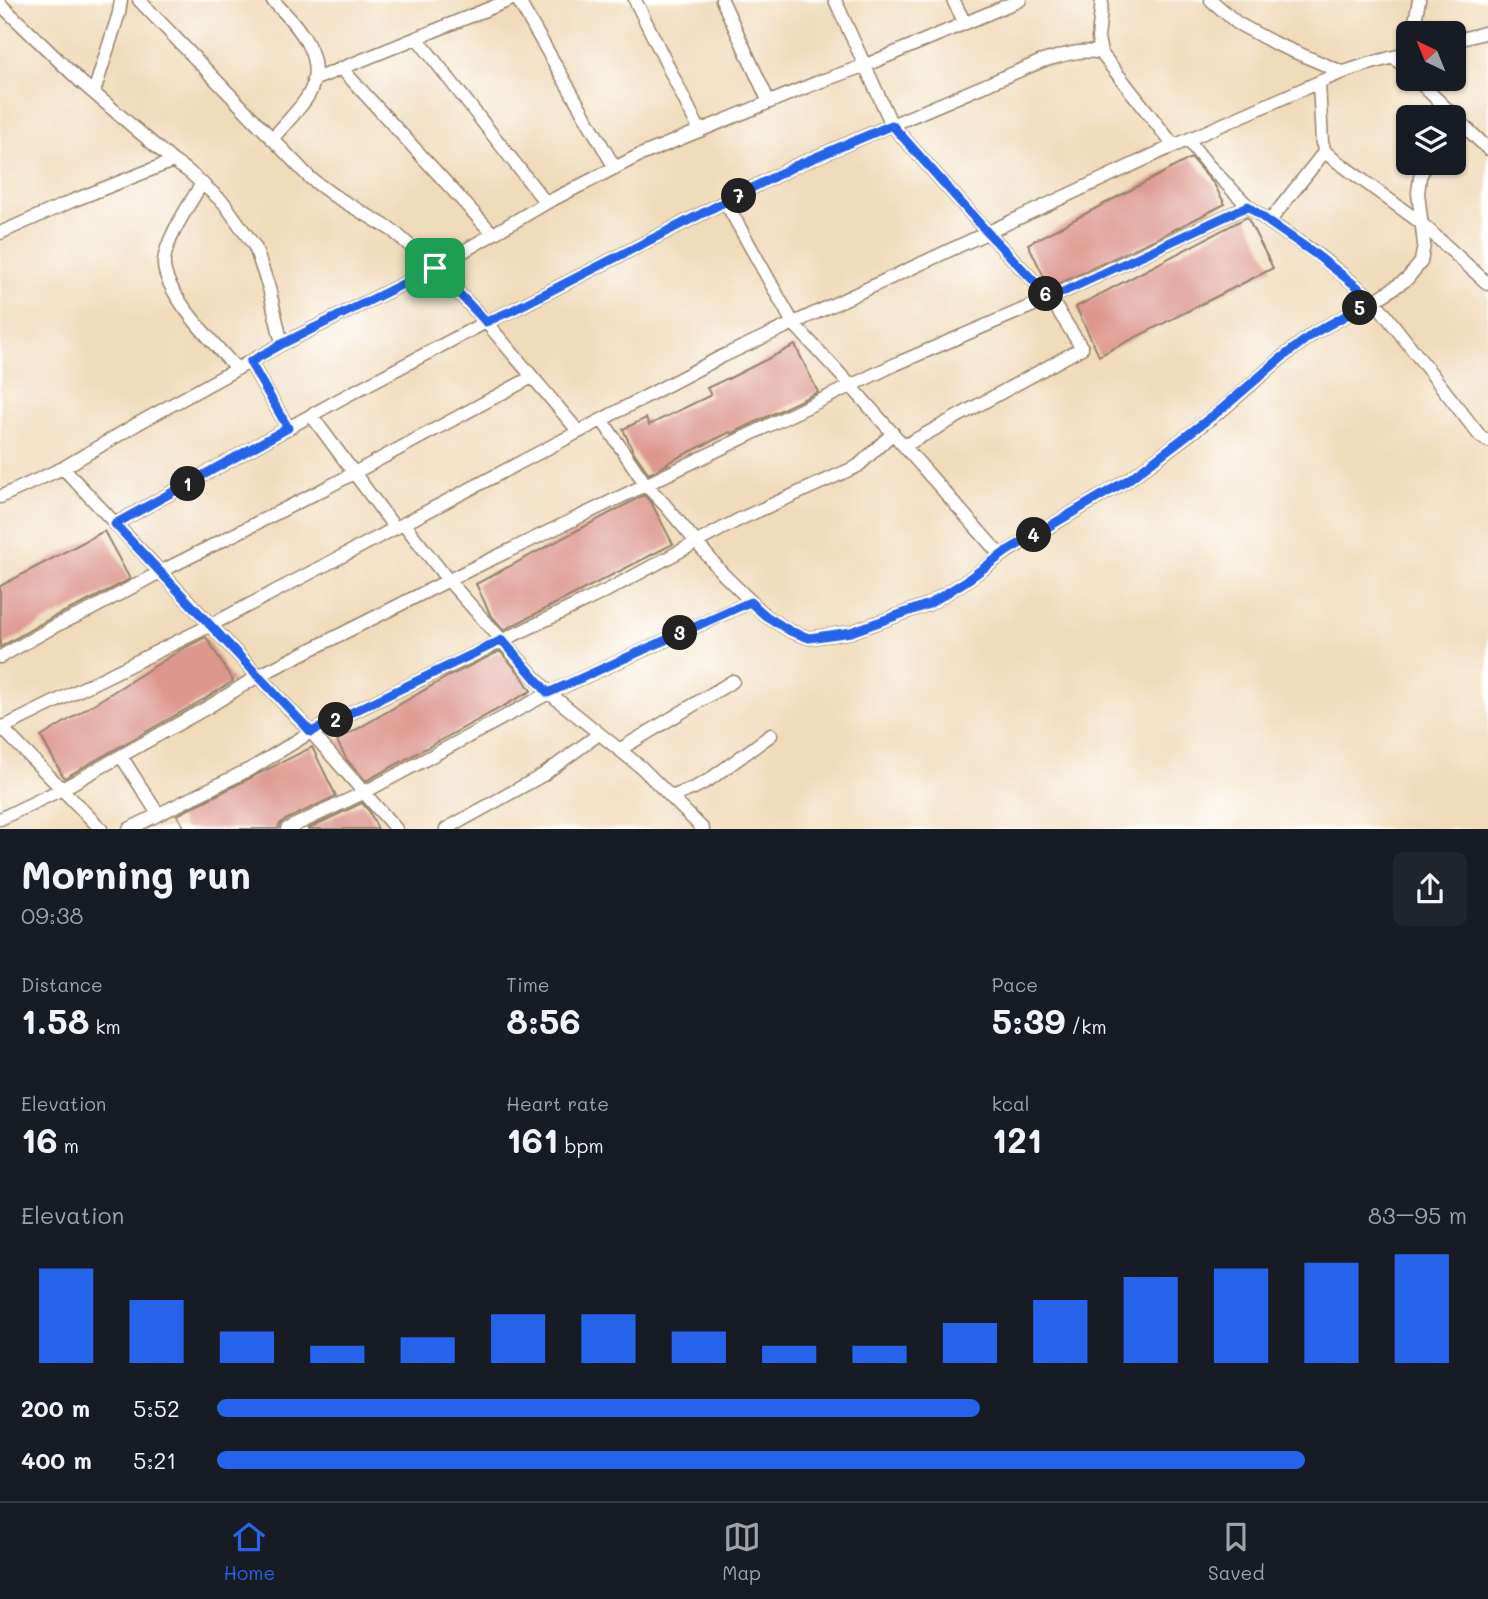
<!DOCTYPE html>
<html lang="en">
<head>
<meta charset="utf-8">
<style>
  body { margin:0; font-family:Mali,sans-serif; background:#20242c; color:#f1f3f6; height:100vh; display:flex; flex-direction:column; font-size:26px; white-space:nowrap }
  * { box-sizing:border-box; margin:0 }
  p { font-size:23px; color:#9ea1a6 }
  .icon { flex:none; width:38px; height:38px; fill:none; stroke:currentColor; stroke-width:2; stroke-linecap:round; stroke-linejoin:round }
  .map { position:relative; height:829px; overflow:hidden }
  .drawer { display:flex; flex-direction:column; background:#171b24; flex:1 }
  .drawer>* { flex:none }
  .needle { width:46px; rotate:317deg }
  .tools { position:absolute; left:1396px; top:21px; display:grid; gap:14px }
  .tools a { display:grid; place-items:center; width:70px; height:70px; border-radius:10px; background:#171b24; box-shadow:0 2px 5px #0004; font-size:35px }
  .pin { position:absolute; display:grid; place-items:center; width:60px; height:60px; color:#fff; margin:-30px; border-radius:14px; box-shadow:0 4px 10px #0006 }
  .km { position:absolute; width:35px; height:35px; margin:-18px; border-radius:50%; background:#222; color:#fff; font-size:19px; line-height:35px; text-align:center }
  .round { display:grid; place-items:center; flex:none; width:74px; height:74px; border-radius:10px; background:#20242c }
  .overview { display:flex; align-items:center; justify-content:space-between; height:119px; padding:0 21px }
  h1 { font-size:38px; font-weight:800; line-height:52px }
  .stats { display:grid; grid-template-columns:repeat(3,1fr); gap:10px; height:119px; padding:7px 21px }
  .stats div { display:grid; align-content:center }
  .stats b { font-size:35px; font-weight:800 }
  .stats small { font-size:19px; font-weight:400 }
  .stats p { font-size:19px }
  .chart { height:196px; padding:14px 21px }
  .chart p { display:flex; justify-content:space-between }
  .chart svg { width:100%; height:126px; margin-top:7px; stroke:#2563eb; stroke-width:6 }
  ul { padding:0 21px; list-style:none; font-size:23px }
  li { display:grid; grid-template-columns:112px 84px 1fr; align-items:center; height:52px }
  li i { height:18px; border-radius:9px; background:#2563eb }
  .tabs { display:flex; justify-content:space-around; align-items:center; height:98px; border-top:2px solid #363941; background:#171b24; font-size:19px; color:#9ea1a6 }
  .tabs a { display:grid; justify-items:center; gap:4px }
  .tabs .selected { color:#2563eb }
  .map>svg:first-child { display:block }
</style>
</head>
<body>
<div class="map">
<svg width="1488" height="829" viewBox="0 0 1488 829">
  <rect width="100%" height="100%" fill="#fff"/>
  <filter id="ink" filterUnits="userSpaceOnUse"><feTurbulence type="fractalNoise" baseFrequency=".0143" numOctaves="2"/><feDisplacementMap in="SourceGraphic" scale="14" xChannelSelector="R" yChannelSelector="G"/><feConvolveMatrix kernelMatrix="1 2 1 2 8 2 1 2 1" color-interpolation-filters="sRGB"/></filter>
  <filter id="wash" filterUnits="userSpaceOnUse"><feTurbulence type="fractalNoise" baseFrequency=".00686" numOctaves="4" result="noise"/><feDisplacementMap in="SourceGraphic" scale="28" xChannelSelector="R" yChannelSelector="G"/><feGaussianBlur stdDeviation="1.57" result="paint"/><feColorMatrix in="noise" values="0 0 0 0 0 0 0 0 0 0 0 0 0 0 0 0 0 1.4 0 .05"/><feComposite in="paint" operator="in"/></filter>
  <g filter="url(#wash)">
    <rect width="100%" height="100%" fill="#f0dbba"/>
    <g id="blocks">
      <path fill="#dd988e" d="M 1191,158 L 1214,184 L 1225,204 L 1162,236 L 1052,287 L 1046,281 L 1028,244 Z
        M 1247,217 L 1273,268 L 1099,356 L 1076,307 Z
        M 795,345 L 818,392 L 731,434 L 730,432 L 667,463 L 668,464 L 649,474 L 633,451 L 623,429 L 646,418 L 649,425 L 711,395 L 707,388 L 728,378 L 728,379 Z
        M 644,495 L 652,504 L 673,544 L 504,630 L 490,614 L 476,584 Z
        M 104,531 L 130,579 L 86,602 L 53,617 L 0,647 L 0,586 Z
        M 206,637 L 233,681 L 206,698 L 64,778 L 41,737 L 182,649 Z
        M 500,651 L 521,675 L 531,691 L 366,781 L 347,760 L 337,741 L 447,677 Z
        M 312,747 L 336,796 L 283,821 L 279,825 L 278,829 L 185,829 L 177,815 Z
        M 362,803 L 369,811 L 378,829 L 307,829 Z"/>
    </g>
  </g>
  <g filter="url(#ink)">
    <use href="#blocks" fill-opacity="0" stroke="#96826c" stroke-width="2"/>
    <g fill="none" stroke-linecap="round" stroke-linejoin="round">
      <defs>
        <path id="minor" d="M 139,0 L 310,178 L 333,195 L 392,230 L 435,268 L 486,322 L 579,432
          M 272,0 C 297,24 329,59 308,96 C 300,109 283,126 272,139
          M 518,0 L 615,168
          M 635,0 L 700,131
          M 722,0 L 769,102
          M 835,0 L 892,125 L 988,233 L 1050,298 L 1082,348 L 904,446
          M 953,0 L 965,23
          M 1102,0 L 1098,38 L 1101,53 L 1174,146
          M 1211,0 L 1237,23 L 1274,43 L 1342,72
          M 0,4 L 81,82 L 173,161 L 188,171 L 224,203 L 255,247 L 269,288 L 282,344
          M 1413,33 L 1419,0
          M 417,38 L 546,203
          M 1454,41 L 1488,32
          M 1394,57 L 1409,72
          M 341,68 L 493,234
          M 1416,79 L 1488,149
          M 313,80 L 510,0
          M 1319,82 L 1322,143 L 1325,151 L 1331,157 L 1421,223 L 1488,284
          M 94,92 L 119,13 L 121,0
          M 1188,140 L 1207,164 L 1248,206 L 1269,222 L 1314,252 L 1374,300 L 1480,436 L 1488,441
          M 202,183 C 191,202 165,240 164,262 C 162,291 217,347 237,369
          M 726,203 L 793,323 L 851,386 L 1001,556
          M 1269,222 L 1325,151
          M 0,233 L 72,201 L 173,161
          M 250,362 L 288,428
          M 311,415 L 395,528
          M 602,420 L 646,485 L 665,505 L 724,575 L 766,616 L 790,631 L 809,638 L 851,632 L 929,604 L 966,581 L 1008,551 L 1128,480 L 1223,409 L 1280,359 L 1314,333 L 1382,296 L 1407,279 L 1421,262 L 1424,244 L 1418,193 L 1420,177 L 1426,163
          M 63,468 L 311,732 L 396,829
          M 0,497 L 63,468 L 137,424 L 282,344 L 435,268 L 546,203 L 638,156 L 816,83 L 866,65 L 1020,0
          M 115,524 L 344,397 L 486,322 L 513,310 L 795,166 L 1042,61 C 1062,56 1080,48 1101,53
          M 404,524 L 448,580 L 549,693 L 642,768 L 703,829
          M 0,657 L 57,625 L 90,610 L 160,572 L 328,487 L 532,377
          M 0,726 L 101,829
          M 0,729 L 211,625 L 721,357 L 1160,152 L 1319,82 C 1348,69 1378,61 1409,53
          M 619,750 L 733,681
          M 121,756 L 158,814
          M 671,797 L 694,788 L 709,780 L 771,735
          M 0,819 L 62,789 L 210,706 L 258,676 L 471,569 L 896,364 L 1050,298 L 1248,206
          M 129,829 L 254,767 L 311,732 L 606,591 L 740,519 L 858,466 L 893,433
          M 287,829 L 363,793 L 549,693 L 750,602
          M 446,829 L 543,775 L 599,734"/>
      </defs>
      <use href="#minor" stroke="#96826c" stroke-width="15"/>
      <use href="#minor" stroke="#fff" stroke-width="12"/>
    </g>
  </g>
  <g fill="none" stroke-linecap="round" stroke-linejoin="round" filter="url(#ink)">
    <defs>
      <path id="route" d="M 892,125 L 988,233 L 1050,298 L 1248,206 L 1269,222 L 1314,253 L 1374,300 L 1314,333 L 1280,359 L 1223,408 L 1128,480 L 1007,551 L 966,581 L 929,604 L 851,632 L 809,638 L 790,631 L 766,616 L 750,602 L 548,693 L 502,640 L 311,732 L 115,524 L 288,428 L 250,362 L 282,344 L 435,268 L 486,322 L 513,310 L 795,166 Z"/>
    </defs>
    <use href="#route" stroke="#fff" stroke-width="14"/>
    <use href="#route" stroke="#2563eb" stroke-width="9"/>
  </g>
</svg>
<div class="tools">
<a><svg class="needle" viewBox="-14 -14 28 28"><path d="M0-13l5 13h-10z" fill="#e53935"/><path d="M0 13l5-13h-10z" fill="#9ea1a6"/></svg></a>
<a><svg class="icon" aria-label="layers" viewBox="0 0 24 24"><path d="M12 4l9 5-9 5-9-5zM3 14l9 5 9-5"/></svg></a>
</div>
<div class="pin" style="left:435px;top:268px;background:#1e9e55"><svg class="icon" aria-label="arrive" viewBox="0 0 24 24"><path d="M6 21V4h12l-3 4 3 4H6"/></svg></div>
<b class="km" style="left:188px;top:484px">1</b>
<b class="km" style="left:336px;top:720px">2</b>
<b class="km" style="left:680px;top:633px">3</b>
<b class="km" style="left:1034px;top:535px">4</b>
<b class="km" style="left:1360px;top:308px">5</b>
<b class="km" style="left:1046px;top:294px">6</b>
<b class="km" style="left:739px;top:196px">7</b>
</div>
<section class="drawer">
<div class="overview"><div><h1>Morning run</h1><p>09:38</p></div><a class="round"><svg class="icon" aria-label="share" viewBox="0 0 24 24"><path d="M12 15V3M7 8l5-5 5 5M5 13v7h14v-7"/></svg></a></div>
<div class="stats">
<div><p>Distance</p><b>1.58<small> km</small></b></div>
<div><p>Time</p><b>8:56</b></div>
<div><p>Pace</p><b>5:39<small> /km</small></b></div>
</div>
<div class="stats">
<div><p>Elevation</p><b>16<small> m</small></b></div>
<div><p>Heart rate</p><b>161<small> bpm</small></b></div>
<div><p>kcal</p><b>121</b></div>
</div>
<div class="chart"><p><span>Elevation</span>83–95 m</p>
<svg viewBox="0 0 160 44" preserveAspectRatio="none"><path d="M5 44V11M15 44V22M25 44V33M35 44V38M45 44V35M55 44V27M65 44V27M75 44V33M85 44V38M95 44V38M105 44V30M115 44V22M125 44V14M135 44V11M145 44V9M155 44V6"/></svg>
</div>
<ul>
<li><b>200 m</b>5:52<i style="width:61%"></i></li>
<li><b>400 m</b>5:21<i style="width:87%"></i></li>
</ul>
</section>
<nav class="tabs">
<a class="selected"><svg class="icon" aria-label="home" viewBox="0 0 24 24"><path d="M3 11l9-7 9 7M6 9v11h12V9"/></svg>Home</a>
<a><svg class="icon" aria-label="map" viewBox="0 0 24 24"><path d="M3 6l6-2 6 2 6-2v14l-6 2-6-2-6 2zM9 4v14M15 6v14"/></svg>Map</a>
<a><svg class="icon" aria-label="saved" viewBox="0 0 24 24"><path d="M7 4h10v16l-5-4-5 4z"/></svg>Saved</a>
</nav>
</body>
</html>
